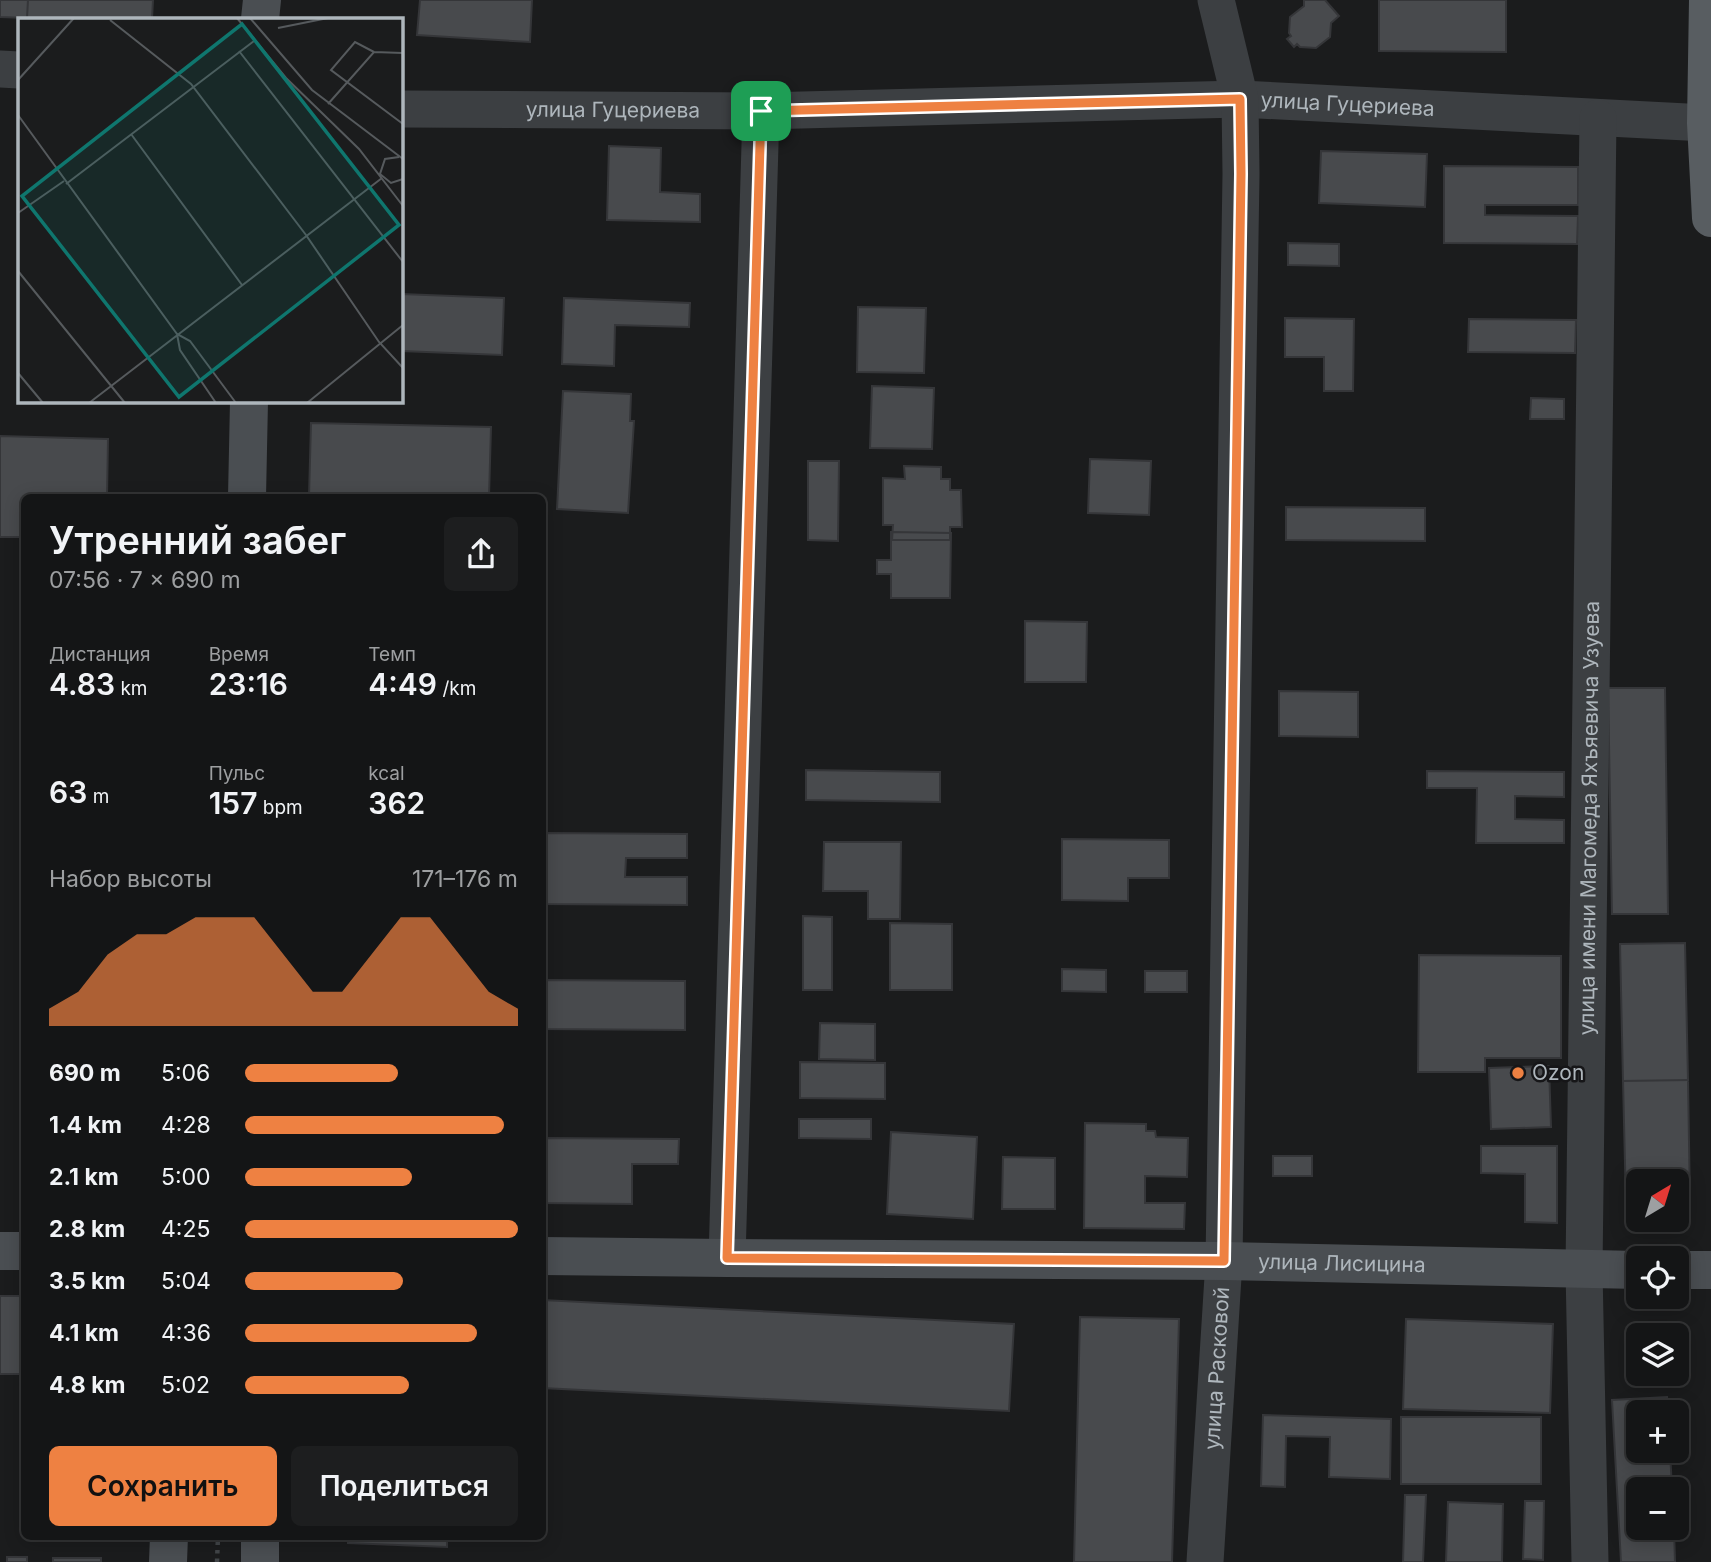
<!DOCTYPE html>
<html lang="ru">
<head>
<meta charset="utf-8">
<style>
  body { margin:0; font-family:Inter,sans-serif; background:#1d1e1f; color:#f1f3f6; height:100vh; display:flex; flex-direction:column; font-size:26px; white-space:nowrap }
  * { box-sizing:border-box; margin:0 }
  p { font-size:23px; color:#9d9fa1 }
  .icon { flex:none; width:38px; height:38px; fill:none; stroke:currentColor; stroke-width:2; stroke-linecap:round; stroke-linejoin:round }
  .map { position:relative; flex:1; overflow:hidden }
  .sheet { position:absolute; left:21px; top:494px; width:525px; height:1046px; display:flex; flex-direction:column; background:#141516; border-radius:10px; box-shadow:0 4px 18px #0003,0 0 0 2px #333435 }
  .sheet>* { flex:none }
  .needle { width:46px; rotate:38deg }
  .buttons { position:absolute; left:1626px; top:1169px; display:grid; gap:14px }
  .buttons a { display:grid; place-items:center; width:63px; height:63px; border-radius:10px; background:#141516; box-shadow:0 4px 18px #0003,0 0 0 2px #333435; font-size:35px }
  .pin { position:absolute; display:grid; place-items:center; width:60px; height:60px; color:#fff; margin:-30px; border-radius:14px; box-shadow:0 4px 10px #0006 }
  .round { display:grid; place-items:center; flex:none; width:74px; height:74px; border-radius:10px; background:#1d1e1f }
  .overview { display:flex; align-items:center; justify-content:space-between; height:119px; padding:0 28px }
  h1 { font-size:38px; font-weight:600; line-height:52px }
  .metrics { display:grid; grid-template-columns:repeat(3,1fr); gap:10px; height:119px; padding:7px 28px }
  .metrics div { display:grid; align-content:center }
  .metrics b { font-size:30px; font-weight:600 }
  .metrics small { font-size:19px; font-weight:400 }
  .metrics p { font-size:19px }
  .chart { height:196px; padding:14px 28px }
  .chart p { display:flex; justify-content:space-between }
  .chart svg { width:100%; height:126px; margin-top:7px; fill:#ee8142; opacity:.7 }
  .action { display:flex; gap:14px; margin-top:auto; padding:14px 28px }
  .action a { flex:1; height:80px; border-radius:10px; background:#ee8142; color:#111; font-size:28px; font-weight:600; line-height:80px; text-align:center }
  .action a+a { background:#1d1e1f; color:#f1f3f6 }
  ul { padding:0 28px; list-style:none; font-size:23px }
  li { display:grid; grid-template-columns:112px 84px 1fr; align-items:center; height:52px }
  li i { height:18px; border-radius:9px; background:#ee8142 }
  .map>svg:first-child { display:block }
</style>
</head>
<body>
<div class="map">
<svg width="1711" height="1562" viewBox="0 0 1711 1562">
  <rect width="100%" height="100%" fill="#1b1c1d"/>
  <path fill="#484a4d" stroke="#353639" stroke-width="2" d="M 0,0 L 28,0 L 27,18 L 0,17 Z
    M 28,0 L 153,0 L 152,19 L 27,18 Z
    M 420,0 L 532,0 L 530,42 L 417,35 Z
    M 1304,0 L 1325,0 L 1339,16 L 1331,23 L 1330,37 L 1316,48 L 1300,47 L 1297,44 L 1294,47 L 1287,39 L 1291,36 L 1289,33 L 1290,17 L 1304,6 Z
    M 1379,0 L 1506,0 L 1506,52 L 1379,51 Z
    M 609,146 L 661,148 L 660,192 L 700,194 L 700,222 L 607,220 Z
    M 1321,151 L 1427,154 L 1425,207 L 1319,203 Z
    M 1444,166 L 1578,167 L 1578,205 L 1485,205 L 1485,215 L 1578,216 L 1577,244 L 1444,243 Z
    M 1288,243 L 1339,244 L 1339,266 L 1288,265 Z
    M 401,294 L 504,298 L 502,355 L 401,351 Z
    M 564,298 L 690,303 L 689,327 L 615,325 L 614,366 L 562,364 Z
    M 858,307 L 926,308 L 924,373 L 857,372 Z
    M 1285,318 L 1354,319 L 1353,391 L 1324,391 L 1324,357 L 1285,357 Z
    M 1469,319 L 1576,320 L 1575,353 L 1468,352 Z
    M 872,386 L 934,388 L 932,449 L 870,448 Z
    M 563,391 L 631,394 L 630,421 L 634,421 L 628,513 L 557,509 Z
    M 1531,398 L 1564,399 L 1564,419 L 1530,419 Z
    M 311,423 L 491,427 L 489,497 L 309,497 Z
    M 0,436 L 108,439 L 107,497 L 24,497 L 24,537 L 0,537 Z
    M 1090,459 L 1151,461 L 1149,515 L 1088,513 Z
    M 808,461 L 839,461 L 838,541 L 808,540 Z
    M 904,466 L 941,467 L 941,479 L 950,479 L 950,490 L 961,490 L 962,527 L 950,527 L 950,540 L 892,540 L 893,525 L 883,525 L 883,478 L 905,479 Z
    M 1286,507 L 1425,508 L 1425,541 L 1286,540 Z
    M 891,532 L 951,533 L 950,598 L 891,598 L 891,574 L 877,574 L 877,560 L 891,560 Z
    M 1025,621 L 1087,622 L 1086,682 L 1025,682 Z
    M 1608,688 L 1665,688 L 1668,914 L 1612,914 Z
    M 1279,691 L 1358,692 L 1358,737 L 1279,736 Z
    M 806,770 L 940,772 L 940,802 L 806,800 Z
    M 1427,771 L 1564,772 L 1564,797 L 1515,796 L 1515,819 L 1564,820 L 1564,843 L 1476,843 L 1477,788 L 1427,788 Z
    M 542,833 L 687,834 L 687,858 L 626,858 L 625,877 L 687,877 L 687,905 L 542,904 Z
    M 1062,839 L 1169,840 L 1169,878 L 1128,878 L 1128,901 L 1062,900 Z
    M 824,842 L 901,842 L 900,919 L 868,919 L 868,891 L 823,891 Z
    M 803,916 L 832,917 L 832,990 L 803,990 Z
    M 890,923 L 952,924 L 952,990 L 890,990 Z
    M 1685,943 L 1688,1080 L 1623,1081 L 1620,944 Z
    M 1419,955 L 1561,956 L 1561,1058 L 1485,1058 L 1485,1072 L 1418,1072 Z
    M 1062,969 L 1106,970 L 1106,992 L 1062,991 Z
    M 1145,971 L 1187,971 L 1187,992 L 1145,992 Z
    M 542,980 L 685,981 L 685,1030 L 542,1029 Z
    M 820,1023 L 875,1024 L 875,1060 L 819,1059 Z
    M 800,1062 L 885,1063 L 885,1099 L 800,1098 Z
    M 1549,1066 L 1551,1127 L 1491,1129 L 1489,1068 Z
    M 1688,1080 L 1690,1203 L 1676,1204 L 1676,1181 L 1638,1181 L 1638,1204 L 1626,1205 L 1623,1081 Z
    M 799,1119 L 871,1119 L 871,1139 L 799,1138 Z
    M 1085,1123 L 1146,1124 L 1146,1131 L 1155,1131 L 1156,1137 L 1188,1138 L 1187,1177 L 1145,1176 L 1145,1203 L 1185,1203 L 1184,1229 L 1084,1228 Z
    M 891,1132 L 977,1137 L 973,1219 L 887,1214 Z
    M 542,1138 L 679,1139 L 678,1164 L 632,1164 L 632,1204 L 542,1203 Z
    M 1481,1146 L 1557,1146 L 1557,1223 L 1525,1222 L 1525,1174 L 1481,1173 Z
    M 1273,1156 L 1312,1156 L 1312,1176 L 1273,1176 Z
    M 1003,1157 L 1055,1158 L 1055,1209 L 1002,1209 Z
    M 0,1296 L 20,1296 L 21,1374 L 0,1374 Z
    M 542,1300 L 1014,1324 L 1009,1411 L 542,1388 Z
    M 1080,1317 L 1179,1319 L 1172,1562 L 1074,1562 Z
    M 1406,1319 L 1553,1324 L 1550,1413 L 1403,1409 Z
    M 1667,1397 L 1668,1412 L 1638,1412 L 1638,1451 L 1670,1451 L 1672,1489 L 1638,1489 L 1638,1528 L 1674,1528 L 1675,1562 L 1621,1562 L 1612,1400 Z
    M 1263,1415 L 1391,1419 L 1390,1479 L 1329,1477 L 1330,1437 L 1286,1436 L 1285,1487 L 1261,1486 Z
    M 1401,1417 L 1541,1417 L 1541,1484 L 1401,1484 Z
    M 1405,1495 L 1426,1495 L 1423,1562 L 1403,1562 Z
    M 1525,1501 L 1544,1501 L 1543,1560 L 1523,1559 Z
    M 1448,1502 L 1503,1504 L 1502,1562 L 1446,1562 Z
    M 348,1536 L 447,1536 L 447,1547 L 348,1543 Z
    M 7,1557 L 27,1557 L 27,1562 L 7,1562 Z
    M 53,1558 L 101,1558 L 101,1562 L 53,1562 Z"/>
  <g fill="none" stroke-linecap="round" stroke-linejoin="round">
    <path stroke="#424649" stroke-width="4.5" stroke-dasharray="3.5 5" stroke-linecap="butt" d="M 217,1562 L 218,1536"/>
    <g stroke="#3c3f42" stroke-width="37">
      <path d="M 0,69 L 19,70"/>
      <path id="s1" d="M 401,109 L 761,111 L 1240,99 L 1706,123"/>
      <path d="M 727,1258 L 761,111"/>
      <path id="s2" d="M 1205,1562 L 1224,1261 L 1241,174 L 1240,99 L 1216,0"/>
      <path id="s3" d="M 1590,1562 L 1584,1270 L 1598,118"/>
    </g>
    <g stroke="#4a4e52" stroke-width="38">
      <path d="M 260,19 L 262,0"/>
      <path d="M 247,497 L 249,401"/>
      <path d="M 0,1251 L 24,1251"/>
      <path id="s4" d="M 542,1256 L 727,1258 L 1224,1261 L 1638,1270"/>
      <path d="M 1676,1270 L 1711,1270"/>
      <path d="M 168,1562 L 169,1536"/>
      <path d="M 260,1562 L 260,1536"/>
    </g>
    <path stroke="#585d61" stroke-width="38" d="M 1708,0 L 1706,123 L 1711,218"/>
  </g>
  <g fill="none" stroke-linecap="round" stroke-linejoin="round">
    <defs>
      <path id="route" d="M 1240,99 L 1241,174 L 1224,1261 L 727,1258 L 761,111 Z"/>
    </defs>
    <use href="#route" stroke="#fff" stroke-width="14"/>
    <use href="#route" stroke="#ee8142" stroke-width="9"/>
  </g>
  <circle fill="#ee8142" stroke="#161618" stroke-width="2.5" cx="1518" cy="1073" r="7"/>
  <g text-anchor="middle" stroke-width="5" stroke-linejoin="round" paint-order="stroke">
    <g font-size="21" fill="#aeb6bc" stroke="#161618">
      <text dy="7" stroke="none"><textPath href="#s1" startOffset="947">улица Гуцериева</textPath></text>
      <text dy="7" stroke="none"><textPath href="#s1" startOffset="212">улица Гуцериева</textPath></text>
      <text dy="7" stroke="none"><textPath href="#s3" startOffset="744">улица имени Магомеда Яхъяевича Узуева</textPath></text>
      <text dy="7" stroke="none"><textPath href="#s4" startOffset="800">улица Лисицина</textPath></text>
      <text dy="7" stroke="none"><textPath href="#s2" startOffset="194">улица Расковой</textPath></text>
    </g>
    <g font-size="21" fill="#aeb6bc" stroke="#161618" text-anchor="start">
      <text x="1532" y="1080">Ozon</text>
    </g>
  </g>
  <g transform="translate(18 18)">
    <rect width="385" height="385" fill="#1b1c1d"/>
    <path fill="none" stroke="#565a5d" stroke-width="2" d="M 219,0 L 268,60 L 341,131 L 385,188M 232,0 L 294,72 L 385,141M 92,2 L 173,66 L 288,217 L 361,324 L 385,350M 260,10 L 310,0M 221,33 L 385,244M 356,34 L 337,24 L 313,52 L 385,106M 0,62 L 56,0M 310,86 L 356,34 L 385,35M 0,97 L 159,316 L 172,323 L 218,385M 113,116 L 224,267M 381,139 L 367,141 L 362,156 L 373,165 L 385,161M 48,166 L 236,23M 0,195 L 46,163M 0,253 L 107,385M 159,316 L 162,332 L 198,385M 0,355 L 25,385M 71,385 L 364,160M 289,385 L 385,307"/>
    <path fill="#0f766e" fill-opacity="0.15" stroke="#0f766e" stroke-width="3.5" d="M 224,6 L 381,207 L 161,379 L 4,178 Z"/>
    <rect width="385" height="385" fill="none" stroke="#aeb6bc" stroke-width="3.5"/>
  </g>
</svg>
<div class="buttons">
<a><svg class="needle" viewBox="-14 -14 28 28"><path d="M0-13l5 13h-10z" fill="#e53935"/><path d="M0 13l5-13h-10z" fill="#9d9fa1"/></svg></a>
<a><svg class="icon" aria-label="locate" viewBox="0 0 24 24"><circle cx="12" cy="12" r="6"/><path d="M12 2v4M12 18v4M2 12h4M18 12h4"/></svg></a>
<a><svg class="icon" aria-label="layers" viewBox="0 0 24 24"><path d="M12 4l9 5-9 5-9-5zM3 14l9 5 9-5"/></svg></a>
<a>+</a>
<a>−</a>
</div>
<div class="pin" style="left:761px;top:111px;background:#1e9e55"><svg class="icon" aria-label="arrive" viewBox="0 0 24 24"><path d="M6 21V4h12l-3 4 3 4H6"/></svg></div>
<section class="sheet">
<div class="overview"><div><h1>Утренний забег</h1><p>07:56 · 7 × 690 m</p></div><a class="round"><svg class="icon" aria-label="share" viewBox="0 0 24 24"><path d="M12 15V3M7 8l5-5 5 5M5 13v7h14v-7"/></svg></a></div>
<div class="metrics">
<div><p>Дистанция</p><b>4.83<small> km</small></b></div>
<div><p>Время</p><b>23:16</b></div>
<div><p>Темп</p><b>4:49<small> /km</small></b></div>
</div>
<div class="metrics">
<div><b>63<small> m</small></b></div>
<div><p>Пульс</p><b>157<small> bpm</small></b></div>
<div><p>kcal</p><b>362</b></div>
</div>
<div class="chart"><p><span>Набор высоты</span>171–176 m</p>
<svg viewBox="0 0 160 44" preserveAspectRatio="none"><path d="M0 44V38L10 32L20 19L30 12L40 12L50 6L60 6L70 6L80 19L90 32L100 32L110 19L120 6L130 6L140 19L150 32L160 38V44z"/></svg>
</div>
<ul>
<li><b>690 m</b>5:06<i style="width:56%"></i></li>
<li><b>1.4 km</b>4:28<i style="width:95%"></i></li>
<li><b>2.1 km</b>5:00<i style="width:61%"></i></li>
<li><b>2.8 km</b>4:25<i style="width:100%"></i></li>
<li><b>3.5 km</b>5:04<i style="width:58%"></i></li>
<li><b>4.1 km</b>4:36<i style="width:85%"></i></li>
<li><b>4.8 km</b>5:02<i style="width:60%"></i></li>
</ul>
<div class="action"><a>Сохранить</a><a>Поделиться</a></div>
</section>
</div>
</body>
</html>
